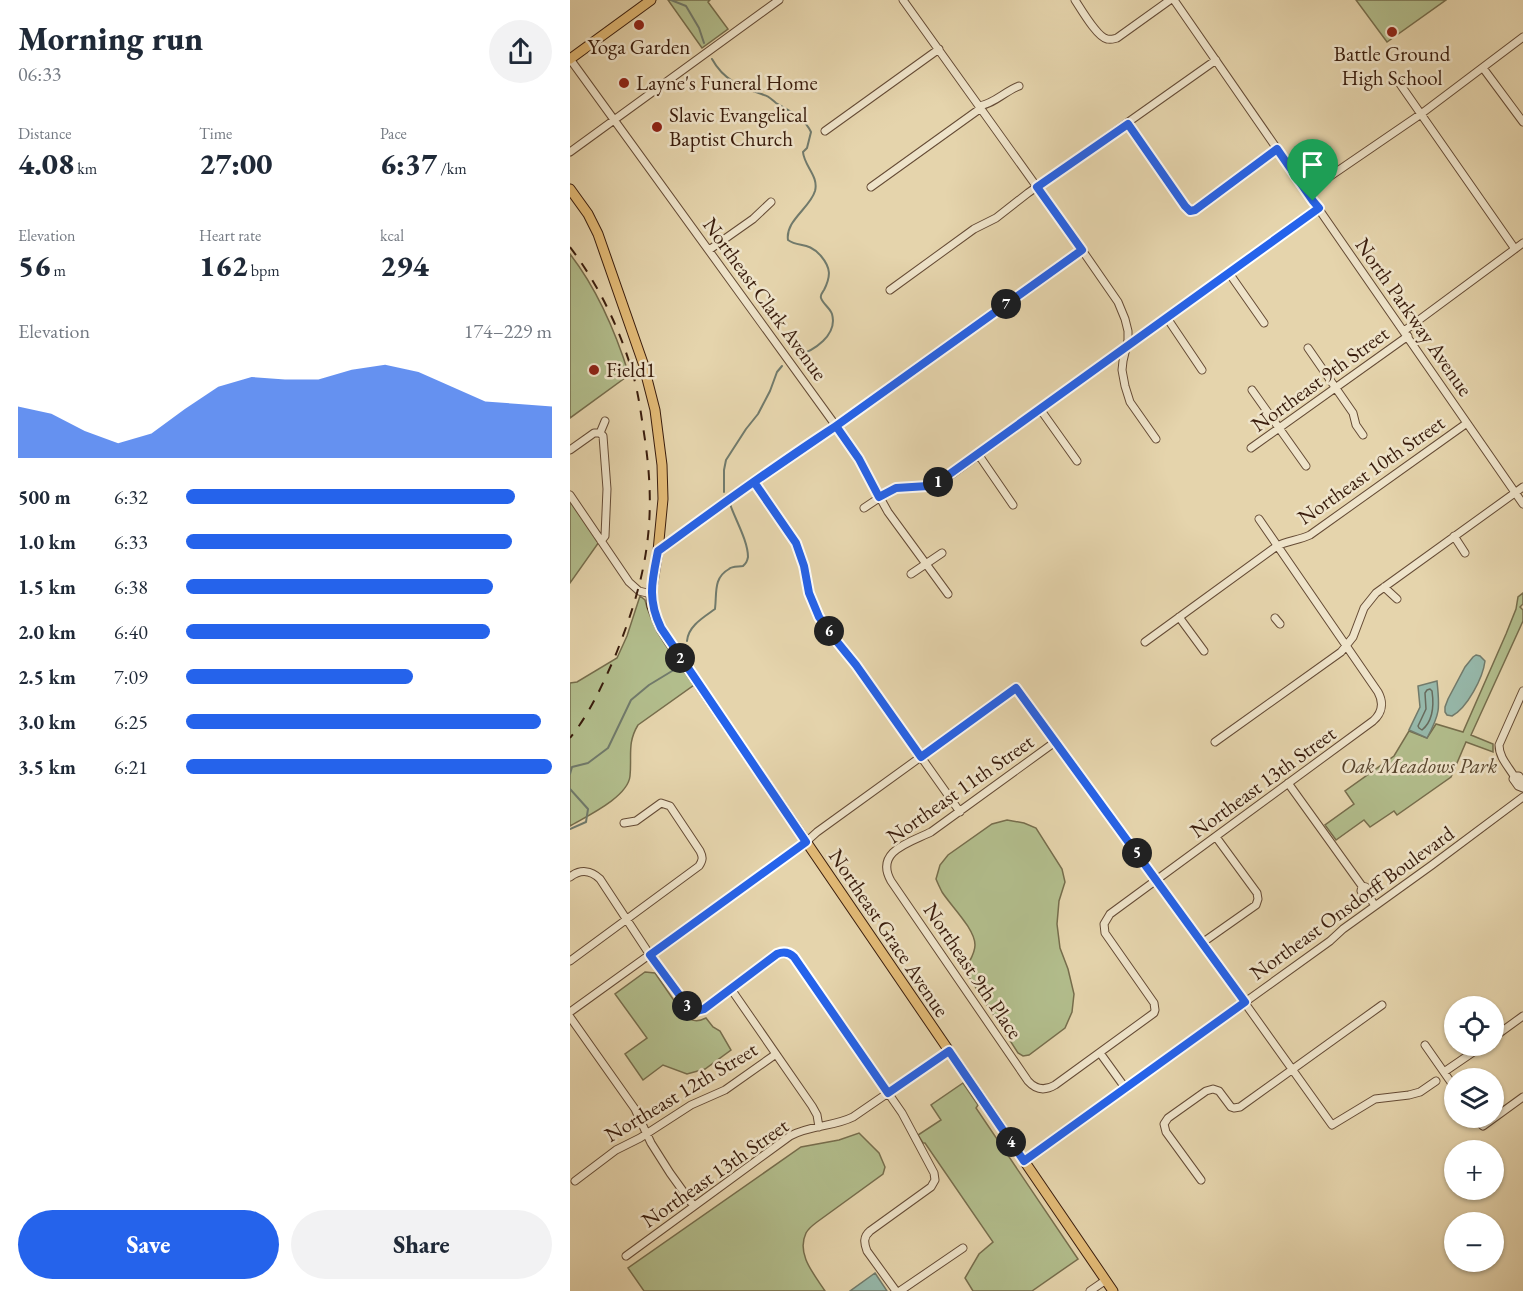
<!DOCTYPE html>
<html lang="en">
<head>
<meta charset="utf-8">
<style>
  body { margin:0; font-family:"EB Garamond",serif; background:#f2f2f3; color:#1f2937; height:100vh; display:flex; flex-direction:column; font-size:22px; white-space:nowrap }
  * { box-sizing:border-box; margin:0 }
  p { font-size:20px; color:#747a83 }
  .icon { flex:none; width:33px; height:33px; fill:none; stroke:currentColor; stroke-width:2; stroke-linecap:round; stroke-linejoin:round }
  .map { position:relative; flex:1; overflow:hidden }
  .panel { display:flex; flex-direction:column; background:#fff; width:570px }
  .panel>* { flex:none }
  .fabs { position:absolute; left:874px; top:996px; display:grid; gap:12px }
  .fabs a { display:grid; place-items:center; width:60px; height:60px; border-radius:50%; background:#fff; box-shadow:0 2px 4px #0004; font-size:30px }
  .pin { position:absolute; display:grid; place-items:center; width:51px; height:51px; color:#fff; margin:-62px -26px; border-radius:50% 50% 50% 0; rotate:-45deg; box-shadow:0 0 6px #0007 }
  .pin .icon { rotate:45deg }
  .km { position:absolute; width:30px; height:30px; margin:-15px; border-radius:50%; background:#222; color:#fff; font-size:16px; line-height:30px; text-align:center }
  .round { display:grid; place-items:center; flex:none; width:63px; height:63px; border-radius:32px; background:#f2f2f3 }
  .summary { display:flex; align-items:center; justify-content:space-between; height:102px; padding:0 18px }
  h1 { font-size:33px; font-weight:800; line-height:45px }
  .figures { display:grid; grid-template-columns:repeat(3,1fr); gap:9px; height:102px; padding:6px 18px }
  .figures div { display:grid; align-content:center }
  .figures b { font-size:30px; font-weight:800 }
  .figures small { font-size:16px; font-weight:400 }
  .figures p { font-size:16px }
  .chart { height:168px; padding:12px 18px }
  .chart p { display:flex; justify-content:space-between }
  .chart svg { width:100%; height:108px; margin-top:6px; fill:#2563eb; opacity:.7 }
  .action { display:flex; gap:12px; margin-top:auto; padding:12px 18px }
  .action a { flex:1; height:69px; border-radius:36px; background:#2563eb; color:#fff; font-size:24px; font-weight:800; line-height:69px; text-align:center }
  .action a+a { background:#f2f2f3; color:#1f2937 }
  ul { padding:0 18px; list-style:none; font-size:20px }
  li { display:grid; grid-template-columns:96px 72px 1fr; align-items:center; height:45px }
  li i { height:15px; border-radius:8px; background:#2563eb }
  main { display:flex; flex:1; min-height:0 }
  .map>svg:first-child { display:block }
</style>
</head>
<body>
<main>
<section class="panel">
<div class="summary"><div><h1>Morning run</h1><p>06:33</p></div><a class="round"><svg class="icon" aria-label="share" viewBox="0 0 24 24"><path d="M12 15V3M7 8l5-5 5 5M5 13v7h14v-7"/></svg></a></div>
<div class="figures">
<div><p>Distance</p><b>4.08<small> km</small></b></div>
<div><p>Time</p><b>27:00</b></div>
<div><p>Pace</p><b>6:37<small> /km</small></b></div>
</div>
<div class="figures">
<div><p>Elevation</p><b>56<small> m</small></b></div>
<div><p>Heart rate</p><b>162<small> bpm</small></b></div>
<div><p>kcal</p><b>294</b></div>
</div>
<div class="chart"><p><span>Elevation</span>174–229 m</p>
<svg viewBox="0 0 160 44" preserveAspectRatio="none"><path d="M0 44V23L10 26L20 33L30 38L40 34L50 24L60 15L70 11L80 12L90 12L100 8L110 6L120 9L130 15L140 21L150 22L160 23V44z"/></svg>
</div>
<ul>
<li><b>500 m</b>6:32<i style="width:90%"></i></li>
<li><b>1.0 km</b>6:33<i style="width:89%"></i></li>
<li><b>1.5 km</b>6:38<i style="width:84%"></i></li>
<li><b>2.0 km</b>6:40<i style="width:83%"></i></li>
<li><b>2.5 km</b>7:09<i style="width:62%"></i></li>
<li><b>3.0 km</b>6:25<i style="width:97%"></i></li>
<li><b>3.5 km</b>6:21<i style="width:100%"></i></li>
</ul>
<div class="action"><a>Save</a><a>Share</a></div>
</section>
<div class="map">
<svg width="953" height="1291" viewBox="0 0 953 1291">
  <rect width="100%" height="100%" fill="#e5d4ac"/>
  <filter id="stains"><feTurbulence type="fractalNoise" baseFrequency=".00333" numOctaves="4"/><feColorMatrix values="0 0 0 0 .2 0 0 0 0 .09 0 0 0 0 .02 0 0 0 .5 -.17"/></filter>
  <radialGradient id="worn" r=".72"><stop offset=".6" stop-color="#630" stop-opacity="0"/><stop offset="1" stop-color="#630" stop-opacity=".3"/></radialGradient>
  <path fill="#b2bd8c" stroke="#766d4c" stroke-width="1.5" d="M 98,0 L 140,0 L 138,2 L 158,29 L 132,48 Z
    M 786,0 L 876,0 L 817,42 Z
    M 0,254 C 27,289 46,333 59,375 L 0,418 Z
    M 0,500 L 29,542 L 0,583 Z
    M 953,593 L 953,604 L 950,607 L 953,610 L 953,621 L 901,735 L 923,744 L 923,752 L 896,742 L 881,777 L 827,815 L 824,811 L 800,827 L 794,820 L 766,840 L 755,825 L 784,804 L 775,791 L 824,756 L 839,731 L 857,738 L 866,724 L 893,732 L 936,634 L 946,609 L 948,597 Z
    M 70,596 L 75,600 C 83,633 105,658 124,685 L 68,725 C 57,743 62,756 60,776 C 58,797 17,816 0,826 L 0,683 L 7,682 L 47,658 L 57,636 Z
    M 437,820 L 454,823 L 466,828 L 492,869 L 495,882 L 489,901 L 487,924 L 490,948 L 498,969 L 504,994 L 502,1012 L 495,1028 L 459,1055 L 453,1056 L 448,1053 L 395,971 C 398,962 405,955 405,945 C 405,929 381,906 372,892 C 370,888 368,884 366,879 L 370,865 L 378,855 L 422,824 Z
    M 75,972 L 85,973 L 114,1015 C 122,1022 128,1022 136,1018 L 143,1027 L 150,1031 L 161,1050 L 135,1069 L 117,1074 L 93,1065 L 73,1080 L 55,1054 L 77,1038 L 45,994 Z
    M 393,1083 L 408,1105 L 406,1108 L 508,1259 L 462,1291 L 403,1291 L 395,1278 L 409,1254 L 423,1242 L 355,1143 L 353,1143 L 348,1135 L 371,1120 L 361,1105 Z
    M 289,1133 L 309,1153 L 315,1167 L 313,1174 L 247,1222 C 243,1225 238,1229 236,1233 C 226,1254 244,1274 255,1291 L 74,1291 L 58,1268 L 231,1147 L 269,1140 Z"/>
  <path fill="#96b8aa" stroke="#717a6b" stroke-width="1.5" d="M 906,655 L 910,656 L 915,661 C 913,678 897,708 882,716 L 877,715 L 875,712 L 875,707 L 878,699 L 895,667 L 903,657 Z
    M 867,681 C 870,709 870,714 857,738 L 839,730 L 850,707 L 848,686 Z
    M 305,1273 L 317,1291 L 280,1291 Z"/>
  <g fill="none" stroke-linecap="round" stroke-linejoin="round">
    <path stroke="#686a5c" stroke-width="1.5" d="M 857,690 L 860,689 L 862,691 C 864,705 863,721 852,730 L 849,728 L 848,726 L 856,709 L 855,693 Z"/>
    <path stroke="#717a6b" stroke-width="2" d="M 101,0 L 116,6 L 129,28 L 134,43
      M 142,59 C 154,81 172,87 194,95 C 199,96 202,100 206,103 C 219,111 234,117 241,132 L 237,148 L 233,152 C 234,166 249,176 245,191 C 240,208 215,221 218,240 C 229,248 238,241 251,256 C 261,268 261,276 254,290 C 252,293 250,295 251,298 C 253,304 260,308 262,314 C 268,335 244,351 226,356
      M 154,492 L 154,470 L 156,460 L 176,429 L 188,414 L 200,391 L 207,372 L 212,366
      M 117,641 C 118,626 134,617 145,609 C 147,593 143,578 159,569 C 162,566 169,567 173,566 C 176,563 177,562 178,557 C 178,541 165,519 160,504
      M 0,774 L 2,767 L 18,763 L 38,748 L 61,700 L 79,685 L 107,668
      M 0,789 L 18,809 L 16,822 L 0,829"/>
    <defs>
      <path id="minor" d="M 333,0 L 512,250 L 548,302 L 555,319 L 558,331 L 558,340 L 553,361 L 552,370 L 555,386 L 560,402 L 586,439
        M 505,0 C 511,9 527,37 537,39 C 541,40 543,39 547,38 L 600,0
        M 604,0 L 953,504
        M 0,59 L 266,426 L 289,460 L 318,512 L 378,594
        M 913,68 L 953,122
        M 823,74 L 945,249
        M 409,106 C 424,104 435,91 449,86
        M 558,124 L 615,206 L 619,211 L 625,210 L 707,149
        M 255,131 L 369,49
        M 0,152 L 209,0
        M 301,187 L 411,108
        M 737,192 L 851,114 L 953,37
        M 139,250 L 183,219 L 201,202
        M 659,273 L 694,323
        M 320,290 L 404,229 L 426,218 L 458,193 L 646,60
        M 597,318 L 632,370
        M 834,331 L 953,243
        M 738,348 L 783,413 L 786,425 L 793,435
        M 682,390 L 736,466
        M 470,409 L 507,461
        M 30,433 L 35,421
        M 681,448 L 838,336
        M 0,450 L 24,433 L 30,433 L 33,436 L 37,489 L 35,536 L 31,541
        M 408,454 L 443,505
        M 184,482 L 226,543 L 234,566 L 239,593 L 249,617 L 263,638 L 286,665 L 390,812
        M 0,495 L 59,582 L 69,591 L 81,594
        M 294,508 L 315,494 L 326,488 L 358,486 L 378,477 L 749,208
        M 884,536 L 895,553
        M 88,551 L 225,453 L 266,426 L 512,250
        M 341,574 L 372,553
        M 814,587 L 827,599
        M 609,617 L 634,651
        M 705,618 L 710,624
        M 575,642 L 707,546 C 717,541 729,540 740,535 L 897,423
        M 953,691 L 929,745 C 929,757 938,766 944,776 L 949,776 L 953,782
        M 485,742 L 361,832 C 341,842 304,851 321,881 L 458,1081 C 466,1090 475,1091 485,1085 L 584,1013 L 585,1010 L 584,1003 L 535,933 L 534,924 L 540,914 L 803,721 C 812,713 814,703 808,692 L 689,519
        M 645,742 L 771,652 L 783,637 L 794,608 L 806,593 L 953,487
        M 944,776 L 943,779 L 948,786 L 953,788
        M 718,783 L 792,886 L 796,887 L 800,893 L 800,898 L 805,906
        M 0,877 C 10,869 21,870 30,879 L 80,955 L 118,1007 C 122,1012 128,1012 134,1009 L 210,953 L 219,953 L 224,957 L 332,1113 L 364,1173 L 365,1180 L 361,1187 L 300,1231 C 293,1237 294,1243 297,1251 L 326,1291
        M 792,886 L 791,891 L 795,897 L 800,898
        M 632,943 L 686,905 L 688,899 L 687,893 L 646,837
        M 0,961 L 129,866 C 133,860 133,857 130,851 L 100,806 L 91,803 L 66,821 L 54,823
        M 161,989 L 242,1106 L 247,1115 L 249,1127
        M 0,1012 L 236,842 L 247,832 L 446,688 L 632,943 L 762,1125 L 805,1099 L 839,1095 L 850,1092 L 866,1081
        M 0,1017 L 65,1109 L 81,1143 L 100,1173 L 123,1205
        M 924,1037 L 953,1016
        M 855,1045 L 885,1088
        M 530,1053 L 556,1089
        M 874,1072 L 912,1046
        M 905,1118 L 913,1126 L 953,1097
        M 454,1161 L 760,941 L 773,929 L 862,865 L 953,797
        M 631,1180 L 596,1132 L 594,1124 L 598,1118 L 636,1091 L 643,1089 L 649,1091 L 661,1107 L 664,1108 L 670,1107 L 812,1005
        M 5,1181 L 46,1150 L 70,1138 L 121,1105 L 155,1090 L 206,1054
        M 56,1256 L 220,1136 C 240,1125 263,1127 283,1117 L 379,1051
        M 330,1291 L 393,1248
        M 520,1291 L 536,1280"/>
      <path id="major" d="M 0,59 L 81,0
        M 0,189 L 18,214 L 28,234 L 73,363 L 85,410 L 92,465 L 93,499 L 88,551 L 81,594 L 82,606 L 91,629 L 543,1291"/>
    </defs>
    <use href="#minor" stroke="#654b35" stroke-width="9"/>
    <use href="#major" stroke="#3a1d0d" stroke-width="11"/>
    <use href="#minor" stroke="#eee3c9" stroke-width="7"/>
    <use href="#major" stroke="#e2ba76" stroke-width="9"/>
    <path stroke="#3a1d0d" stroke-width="2" stroke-dasharray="10 10" stroke-linecap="butt" d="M 0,247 C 31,288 54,337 66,386 C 69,400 71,413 73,427 C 79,463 82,500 78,536 C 74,577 61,616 46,654 C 33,684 20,713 0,738"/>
  </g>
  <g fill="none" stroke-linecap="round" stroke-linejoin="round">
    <defs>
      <path id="route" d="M 743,201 L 749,208 L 370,481 L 358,486 L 326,488 L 309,497 L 289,459 L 266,426 C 205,465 147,508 88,551 C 82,581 77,599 91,628 L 236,842 L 80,955 L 119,1008 L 126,1011 L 134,1009 L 207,954 C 214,951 219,952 224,957 L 318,1093 L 379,1051 L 454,1161 L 675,1002 L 446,688 L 351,757 L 286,665 L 264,638 L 249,617 L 239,593 L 234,566 L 226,543 L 184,482 L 266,426 L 512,250 L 467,187 L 558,124 L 615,206 L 620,211 L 625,210 L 707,149 L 743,201"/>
    </defs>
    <use href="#route" stroke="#fff" stroke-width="12"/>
    <use href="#route" stroke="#2563eb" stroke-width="8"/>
  </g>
  <g fill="#8f2418" stroke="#eee3c9" stroke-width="2">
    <circle cx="69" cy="25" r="6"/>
    <circle cx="822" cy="32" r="6"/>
    <circle cx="54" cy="83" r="6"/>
    <circle cx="87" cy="127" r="6"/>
    <circle cx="24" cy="370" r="6"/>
  </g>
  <g text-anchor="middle" stroke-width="5" stroke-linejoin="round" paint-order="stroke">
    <g font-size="21" fill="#3a1d0d" stroke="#eee3c9" text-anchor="start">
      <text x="69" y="54" text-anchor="middle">Yoga Garden</text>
      <text x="822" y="61" text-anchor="middle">Battle Ground<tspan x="822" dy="24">High School</tspan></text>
      <text x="66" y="90">Layne's Funeral Home</text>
      <text x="99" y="122">Slavic Evangelical<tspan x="99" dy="24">Baptist Church</tspan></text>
      <text x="36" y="377">Field1</text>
    </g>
    <g font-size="21" fill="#3a1d0d" stroke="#eee3c9">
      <text transform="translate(195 299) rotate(54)" y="7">Northeast Clark Avenue</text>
      <text transform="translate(844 317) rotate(55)" y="7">North Parkway Avenue</text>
      <text transform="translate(750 379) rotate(-36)" y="7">Northeast 9th Street</text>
      <text transform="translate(801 470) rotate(-35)" y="7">Northeast 10th Street</text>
      <text transform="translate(693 782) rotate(-36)" y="7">Northeast 13th Street</text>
      <text transform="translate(390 789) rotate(-35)" y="7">Northeast 11th Street</text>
      <text transform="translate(782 903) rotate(-36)" y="7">Northeast Onsdorff Boulevard</text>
      <text transform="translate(319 933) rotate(56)" y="7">Northeast Grace Avenue</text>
      <text transform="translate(403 971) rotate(56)" y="7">Northeast 9th Place</text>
      <text transform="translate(111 1092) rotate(-31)" y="7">Northeast 12th Street</text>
      <text transform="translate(145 1173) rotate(-35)" y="7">Northeast 13th Street</text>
    </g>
    <g font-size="21" font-style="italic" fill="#58452d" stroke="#eee3c9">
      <text x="849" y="773">Oak Meadows Park</text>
    </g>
  </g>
  <rect width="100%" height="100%" filter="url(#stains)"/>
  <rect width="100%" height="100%" fill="url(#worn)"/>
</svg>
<div class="fabs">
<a><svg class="icon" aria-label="locate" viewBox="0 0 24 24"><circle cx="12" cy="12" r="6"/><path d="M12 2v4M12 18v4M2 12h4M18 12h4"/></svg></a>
<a><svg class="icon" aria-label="layers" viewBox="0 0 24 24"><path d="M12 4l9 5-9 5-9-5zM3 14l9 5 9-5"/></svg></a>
<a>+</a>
<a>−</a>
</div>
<div class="pin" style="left:743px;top:201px;background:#1e9e55"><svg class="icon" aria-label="arrive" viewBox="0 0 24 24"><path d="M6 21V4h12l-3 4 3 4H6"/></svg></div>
<b class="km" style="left:368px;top:482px">1</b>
<b class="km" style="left:110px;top:658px">2</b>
<b class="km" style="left:117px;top:1006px">3</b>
<b class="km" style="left:441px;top:1142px">4</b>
<b class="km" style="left:567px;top:853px">5</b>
<b class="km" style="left:259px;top:631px">6</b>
<b class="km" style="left:436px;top:304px">7</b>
</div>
</main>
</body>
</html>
